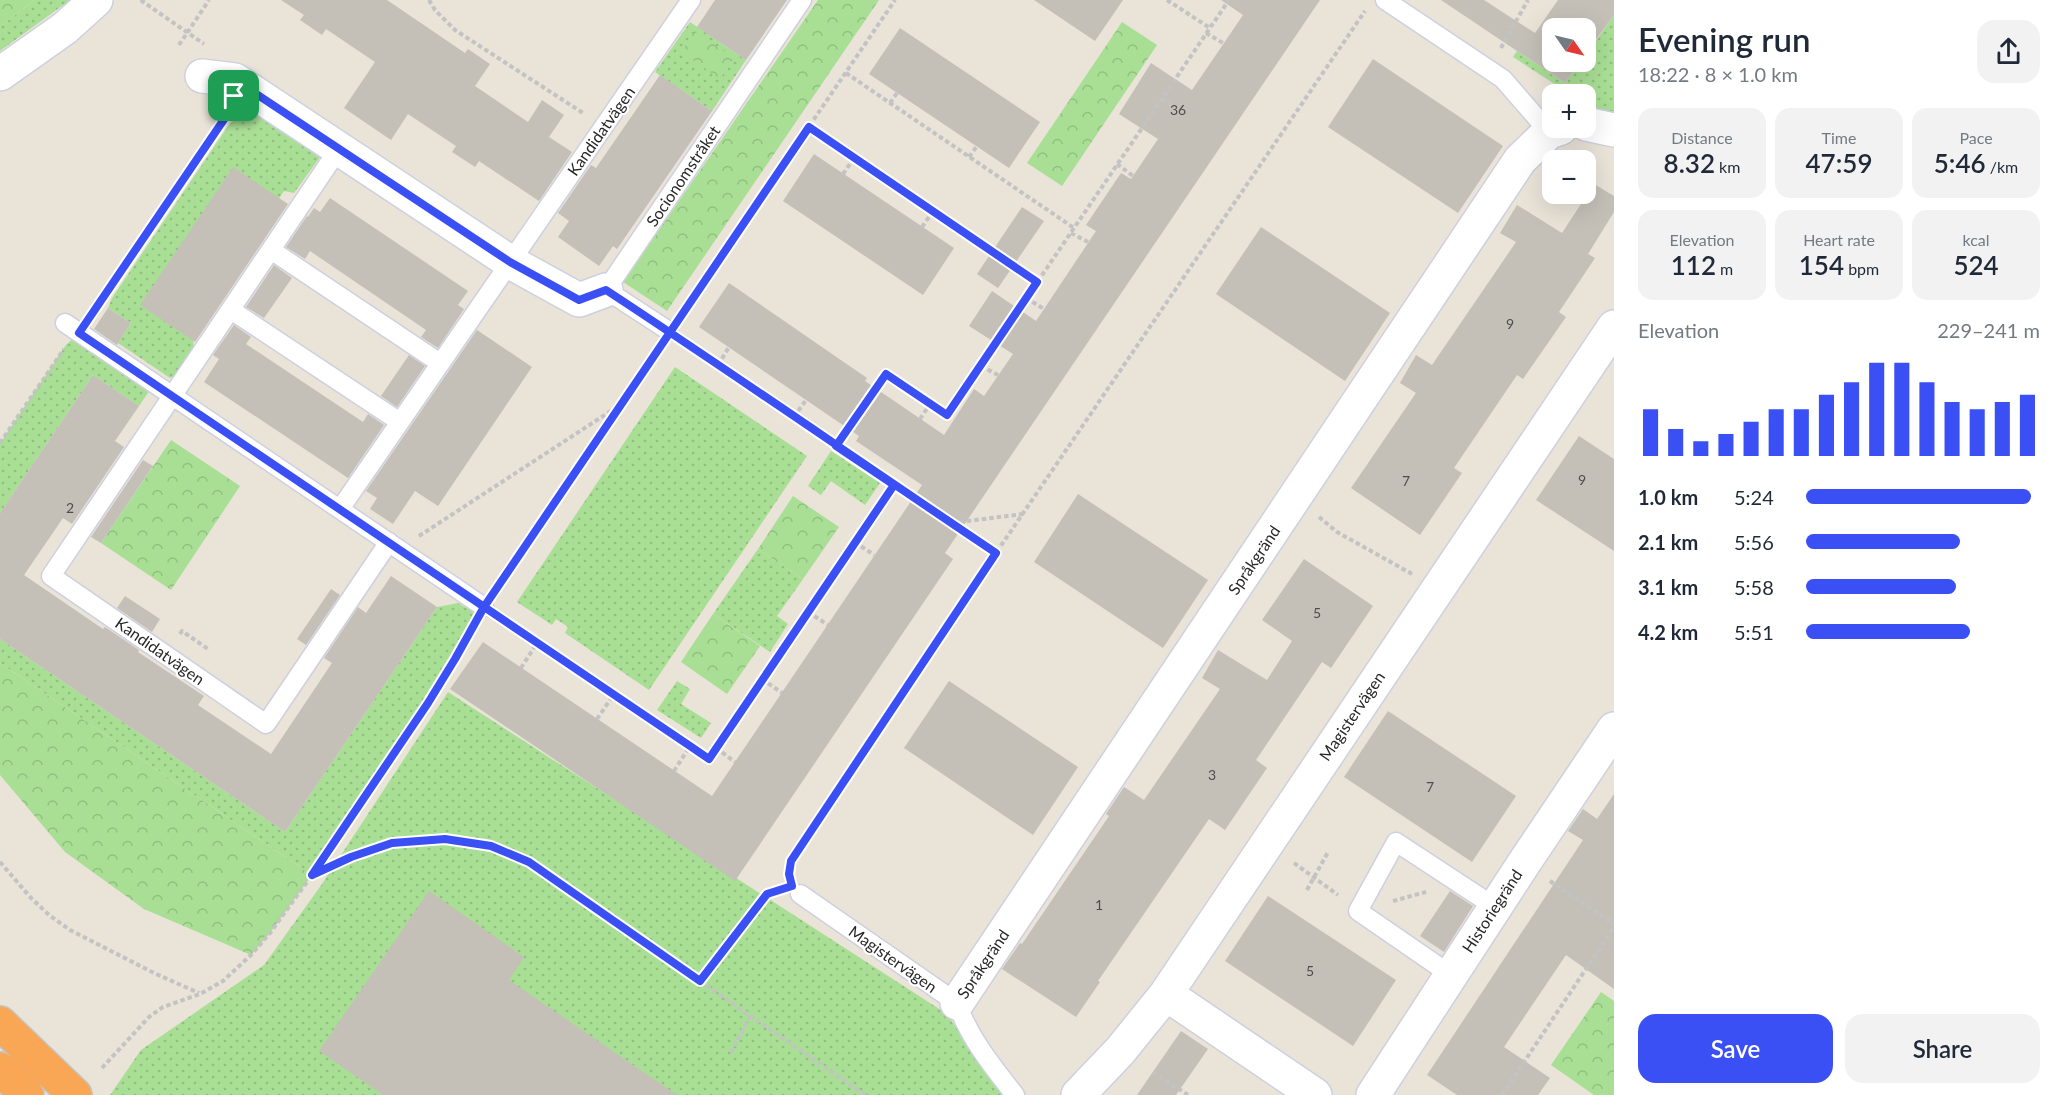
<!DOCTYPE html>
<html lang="en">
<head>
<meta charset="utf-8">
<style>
  body { margin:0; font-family:Lato,sans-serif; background:#f2f2f3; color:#1f2937; height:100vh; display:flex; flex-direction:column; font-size:22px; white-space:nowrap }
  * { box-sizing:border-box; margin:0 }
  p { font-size:20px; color:#747a83 }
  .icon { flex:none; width:33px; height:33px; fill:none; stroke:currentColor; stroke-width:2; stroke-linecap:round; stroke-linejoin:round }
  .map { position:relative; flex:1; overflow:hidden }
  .details { display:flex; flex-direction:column; background:#fff; width:450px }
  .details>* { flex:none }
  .needle { width:39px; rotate:124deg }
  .fabs { position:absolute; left:1542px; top:18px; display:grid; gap:12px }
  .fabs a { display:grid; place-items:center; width:54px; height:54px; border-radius:12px; background:#fff; box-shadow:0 6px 24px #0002; font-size:30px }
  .pin { position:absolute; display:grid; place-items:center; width:51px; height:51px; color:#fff; margin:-26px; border-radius:12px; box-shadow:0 3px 9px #0006 }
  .round { display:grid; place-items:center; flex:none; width:63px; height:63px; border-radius:18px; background:#f2f2f3 }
  .head { display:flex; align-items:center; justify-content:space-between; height:102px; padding:0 24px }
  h1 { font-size:33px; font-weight:600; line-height:45px }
  .stats { display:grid; grid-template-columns:repeat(3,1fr); gap:9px; height:102px; padding:6px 24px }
  .stats div { display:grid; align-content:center; border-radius:15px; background:#f2f2f3; text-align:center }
  .stats b { font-size:26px; font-weight:600 }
  .stats small { font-size:16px; font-weight:400 }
  .stats p { font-size:16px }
  .chart { height:168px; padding:12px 24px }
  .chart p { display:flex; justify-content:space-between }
  .chart svg { width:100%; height:108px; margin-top:6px; stroke:#3b50f4; stroke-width:6 }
  .cta { display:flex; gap:12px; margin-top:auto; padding:12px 24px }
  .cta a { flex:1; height:69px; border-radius:18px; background:#3b50f4; color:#fff; font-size:24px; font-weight:600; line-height:69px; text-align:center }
  .cta a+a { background:#f2f2f3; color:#1f2937 }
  ul { padding:0 24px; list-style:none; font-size:20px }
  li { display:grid; grid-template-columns:96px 72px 1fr; align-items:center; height:45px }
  li i { height:15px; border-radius:8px; background:#3b50f4 }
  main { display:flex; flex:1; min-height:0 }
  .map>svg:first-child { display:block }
</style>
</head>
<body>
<main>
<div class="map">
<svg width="1614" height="1095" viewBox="0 0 1614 1095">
  <defs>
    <pattern id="grass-dots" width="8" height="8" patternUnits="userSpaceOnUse" patternTransform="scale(1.5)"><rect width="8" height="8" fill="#a9df95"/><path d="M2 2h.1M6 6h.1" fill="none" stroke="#91bf80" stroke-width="1.8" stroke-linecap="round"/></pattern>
    <pattern id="forest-crowns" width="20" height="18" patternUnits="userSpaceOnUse" patternTransform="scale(1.5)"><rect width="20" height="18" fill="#a9df95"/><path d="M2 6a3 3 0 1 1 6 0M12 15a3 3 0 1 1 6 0" fill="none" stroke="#91bf80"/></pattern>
  </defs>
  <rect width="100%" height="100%" fill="#e9e3d8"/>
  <path fill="url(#grass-dots)" d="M 34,0 L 70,0 L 0,51 L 0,27 Z
    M 1614,15 L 1614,124 L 1586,105 L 1586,94 L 1570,94 L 1513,57 L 1517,51 L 1565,83 L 1580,62 L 1586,62 L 1586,55 Z
    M 690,22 L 746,60 L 712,111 L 655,72 Z
    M 257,111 L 326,149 L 294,193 L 284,191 L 186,336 L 193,339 L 194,349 L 176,376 L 170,378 L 118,343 L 131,323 L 108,308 L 112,298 L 228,126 L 241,114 Z
    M 79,333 L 154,384 L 139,406 L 93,375 L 0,513 L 0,443 L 66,345 Z
    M 675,367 L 807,456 L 649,690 L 565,633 L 568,627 L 556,619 L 552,625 L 517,602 Z
    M 831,451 L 880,483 L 865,505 L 831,481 L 821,495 L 808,486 Z
    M 758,549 L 803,579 L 777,616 L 788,624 L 770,652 L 713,614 Z
    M 458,603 L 474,612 L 455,659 L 312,875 L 0,663 L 0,639 L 285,832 L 437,607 Z
    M 677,681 L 690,689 L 681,704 L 711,723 L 701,738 L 657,710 Z
    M 448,692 L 947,1014 L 1002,1095 L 110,1095 L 141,1050 L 264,965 L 322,884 Z"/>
  <path fill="url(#forest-crowns)" d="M 0,0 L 34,0 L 0,27 Z
    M 818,0 L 879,0 L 667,311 L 623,282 Z
    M 1122,22 L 1157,45 L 1062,186 L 1027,163 Z
    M 695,31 L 734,58 L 720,79 L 681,52 Z
    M 171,440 L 240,486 L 171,590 L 101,543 Z
    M 793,496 L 839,527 L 803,579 L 758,549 Z
    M 713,614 L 760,646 L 727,694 L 681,662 Z
    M 0,663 L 312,875 L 270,933 L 251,955 L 144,909 L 65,852 L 0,775 Z
    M 1601,992 L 1614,1001 L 1614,1095 L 1594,1095 L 1551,1065 Z"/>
  <path fill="#c4c0b8" d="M 281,0 L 387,0 L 465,53 L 468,49 L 490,64 L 475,86 L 528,122 L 542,100 L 564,115 L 549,137 L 572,152 L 539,201 L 479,161 L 475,167 L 452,152 L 456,146 L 408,114 L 391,140 L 344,108 L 375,62 L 326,29 L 322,35 L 300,20 L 304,15 Z
    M 715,0 L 787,0 L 746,60 L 697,27 Z
    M 1034,0 L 1123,0 L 1095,41 Z
    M 1221,0 L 1320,0 L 945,553 L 953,559 L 735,881 L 450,689 L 483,642 L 712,796 L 922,485 L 856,441 L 859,436 L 699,327 L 729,283 L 867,378 L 865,381 L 944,435 L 974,389 L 984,396 L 1013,354 L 969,326 L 992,291 L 1036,321 L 1096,231 L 1086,225 L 1121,173 L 1131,179 L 1158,139 L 1119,114 L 1151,63 L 1192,90 L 1243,15 Z
    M 1441,0 L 1484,0 L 1535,33 L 1558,0 L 1614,0 L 1614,15 L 1586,53 L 1586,28 L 1552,28 L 1552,62 L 1580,62 L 1565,83 Z
    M 900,28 L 1040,122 L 1009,168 L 869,74 Z
    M 1373,59 L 1503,146 L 1458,213 L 1328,127 Z
    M 660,75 L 712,111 L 617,249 L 613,246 L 599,266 L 558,237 L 569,221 L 558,213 L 591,165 L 596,168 Z
    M 814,154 L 954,248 L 923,295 L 783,201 Z
    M 233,167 L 288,204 L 195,342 L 140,305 Z
    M 1594,184 L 1614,196 L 1614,212 L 1588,254 L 1595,258 L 1559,312 L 1566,317 L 1523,379 L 1517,375 L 1454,468 L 1462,473 L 1420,535 L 1351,488 L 1416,393 L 1400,383 L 1416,355 L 1432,365 L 1516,242 L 1500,233 L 1517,205 L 1562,233 Z
    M 330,198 L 468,291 L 458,305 L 464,309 L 438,348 L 421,337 L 426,330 L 310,251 L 305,259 L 286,247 L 307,216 L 308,217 L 314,208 L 320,212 Z
    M 1022,207 L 1044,221 L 998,288 L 977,274 Z
    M 1261,227 L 1390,313 L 1345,381 L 1216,294 Z
    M 274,265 L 292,278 L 264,318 L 246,307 Z
    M 108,308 L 131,323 L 117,345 L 94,329 Z
    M 234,325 L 251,337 L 246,344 L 363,422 L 368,414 L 384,425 L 348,478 L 204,382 L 219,359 L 213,355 Z
    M 477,330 L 532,367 L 438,506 L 415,491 L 393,524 L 370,509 L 377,498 L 366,491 Z
    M 409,355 L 425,366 L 397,407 L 381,396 Z
    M 93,375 L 139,406 L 115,441 L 124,447 L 72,524 L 63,518 L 24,575 L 103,629 L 105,627 L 139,650 L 138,652 L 204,696 L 198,705 L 271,754 L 332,663 L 324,658 L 358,607 L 366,613 L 391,576 L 437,607 L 285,832 L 0,639 L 0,513 Z
    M 1579,436 L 1614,459 L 1614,551 L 1536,500 Z
    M 143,460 L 153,466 L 101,543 L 91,537 Z
    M 1078,494 L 1208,580 L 1163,648 L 1034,562 Z
    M 1304,559 L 1373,606 L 1331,668 L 1322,662 L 1256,760 L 1267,768 L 1225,830 L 1209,819 L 1098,981 L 1100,982 L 1076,1017 L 1002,969 L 1020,943 L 1022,944 L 1109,816 L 1106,814 L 1124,787 L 1144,800 L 1220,689 L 1202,678 L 1218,650 L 1267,680 L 1292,641 L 1262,620 Z
    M 331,589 L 340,595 L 306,645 L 297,639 Z
    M 125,596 L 160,619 L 152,632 L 117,608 Z
    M 949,681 L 1078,767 L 1033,835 L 904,748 Z
    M 1388,711 L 1516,796 L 1472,862 L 1344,777 Z
    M 1614,794 L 1614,989 L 1566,955 L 1504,1047 L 1550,1078 L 1538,1095 L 1457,1095 L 1427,1075 L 1583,840 L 1568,831 L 1583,809 L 1597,819 Z
    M 429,891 L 524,957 L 509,980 L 677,1095 L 383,1095 L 319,1051 Z
    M 1450,891 L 1473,906 L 1444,952 L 1420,936 Z
    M 1268,896 L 1396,980 L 1353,1046 L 1225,961 Z
    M 1181,1031 L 1208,1049 L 1176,1095 L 1137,1095 Z"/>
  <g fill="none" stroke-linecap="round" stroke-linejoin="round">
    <defs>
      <path id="lane" d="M 1385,0 L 1503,79 L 1549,132
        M 338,150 L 51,576 L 266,724 L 389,542
        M 271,250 L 440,363
        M 231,310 L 400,422
        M 65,323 L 484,607
        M 669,331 L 606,290 L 802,0
        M 340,509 L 691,0
        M 800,894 L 957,1003 C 969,1038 993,1067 1015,1095
        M 1451,975 L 1358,911 L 1396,842 L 1495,907"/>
      <path id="street" d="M 0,74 L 65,28 L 96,0
        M 202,76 L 235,80 L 510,262 L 579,300 L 606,290
        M 1586,124 L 1614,130
        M 1166,994 L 1315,1095
        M 957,1003 L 1520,160 L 1549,132 L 1561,128
        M 1078,1095 L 1120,1051 L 1166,994 L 1614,327
        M 1373,1095 L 1524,863 L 1614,729"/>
      <path id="highway" d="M 0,1023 L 75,1095
        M 0,1069 L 27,1095"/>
    </defs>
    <use href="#lane" stroke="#ced0e0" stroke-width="21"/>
    <use href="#street" stroke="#ced0e0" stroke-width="36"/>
    <use href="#highway" stroke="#c3c3c3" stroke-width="36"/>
    <path stroke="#c3c3c3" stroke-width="4" stroke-dasharray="4.5 3" stroke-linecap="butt" d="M 143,0 L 142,1 L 204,44
      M 429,0 L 435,10 L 455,30 L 583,113
      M 1167,0 L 1210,28
      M 1206,33 L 1223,43
      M 179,45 L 209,0
      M 1501,48 L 1528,0
      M 846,73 L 1074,228
      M 1162,99 L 1178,110
      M 890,103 L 897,93
      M 809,127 L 1037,282
      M 969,157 L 977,146
      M 1117,164 L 1133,176
      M 843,174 L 854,158
      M 922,227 L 933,211
      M 1071,233 L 1088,242
      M 1026,298 L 1044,309
      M 683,312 L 895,0
      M 93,313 L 228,113
      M 687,344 L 996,553
      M 718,365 L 729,347
      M 981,366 L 998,375
      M 794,417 L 806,400
      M 920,419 L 930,404
      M 0,443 L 64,349
      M 836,446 L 886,374 L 947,415 L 1229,0
      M 1319,517 L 1337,532 L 1412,574
      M 952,523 L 1023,514
      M 419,536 L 617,407
      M 855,542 L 874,555
      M 496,588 L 657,350
      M 808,612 L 828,625
      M 504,621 L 709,759 L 894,485
      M 180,634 L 182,631 L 208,649
      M 521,668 L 537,643
      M 762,679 L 782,693
      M 597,719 L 614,694
      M 716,748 L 735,762
      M 674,771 L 690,746
      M 0,862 L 31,898 L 49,915 L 70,930 L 156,974 L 199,993
      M 1294,863 L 1338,895
      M 789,872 L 791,861 L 996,553 L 1365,11
      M 313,875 C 371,847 425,828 491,846 C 504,850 517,857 529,863 L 865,1095
      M 1550,881 L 1614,924
      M 1307,890 L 1328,852
      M 1393,901 L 1426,892
      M 700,981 L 767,894 L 776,891
      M 731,1053 L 750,1016
      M 102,1068 L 149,1017 L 163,1007 L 200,994 L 223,981 L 251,955 L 270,933 L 312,875 L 428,703 L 472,628
      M 1153,1072 L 1188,1095
      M 1502,1095 L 1614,927"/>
    <use href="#lane" stroke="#fff" stroke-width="18"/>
    <use href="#street" stroke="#fff" stroke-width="33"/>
    <use href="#highway" stroke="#f9a754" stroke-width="33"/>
  </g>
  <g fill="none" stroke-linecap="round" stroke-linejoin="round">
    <defs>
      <path id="route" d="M 234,96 L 235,80 L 510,262 L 579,300 L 606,290 C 737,376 866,466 996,553 L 791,861 L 789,874 L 792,886 L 767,894 L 700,981 L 529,862 L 491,846 L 445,839 L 392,843 L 351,857 L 312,875 L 428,703 L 455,659 L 484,607 L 809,127 L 1037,282 L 947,415 L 886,374 L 836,446 L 894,485 L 709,759 L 690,746 C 589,678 489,610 388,542 L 79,333 L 229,112 L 234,96"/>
    </defs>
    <use href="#route" stroke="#fff" stroke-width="12"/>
    <use href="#route" stroke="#3b50f4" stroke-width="8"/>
  </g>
  <g text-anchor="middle" stroke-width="4.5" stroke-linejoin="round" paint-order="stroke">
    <g font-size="14" fill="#4e4d4b">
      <text x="1178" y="115">36</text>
      <text x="1510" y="329">9</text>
      <text x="1582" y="485">9</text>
      <text x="1406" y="486">7</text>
      <text x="70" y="513">2</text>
      <text x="1317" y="618">5</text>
      <text x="1212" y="780">3</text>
      <text x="1430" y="792">7</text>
      <text x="1099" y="910">1</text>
      <text x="1310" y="976">5</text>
    </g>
    <g font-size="16" fill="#272727" stroke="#fff">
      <text transform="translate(601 131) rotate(-55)" y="6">Kandidatvägen</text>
      <text transform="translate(683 176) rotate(-56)" y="6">Socionomstråket</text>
      <text transform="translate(1254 560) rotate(-56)" y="6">Språkgränd</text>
      <text transform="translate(160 651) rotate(35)" y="6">Kandidatvägen</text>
      <text transform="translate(1352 716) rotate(-56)" y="6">Magistervägen</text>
      <text transform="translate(1492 911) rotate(-57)" y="6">Historiegränd</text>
      <text transform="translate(893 959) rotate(35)" y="6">Magistervägen</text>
      <text transform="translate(983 964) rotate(-56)" y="6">Språkgränd</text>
    </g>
  </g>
</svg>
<div class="fabs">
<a><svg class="needle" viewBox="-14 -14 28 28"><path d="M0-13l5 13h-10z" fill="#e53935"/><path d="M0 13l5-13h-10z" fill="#747a83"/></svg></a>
<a>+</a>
<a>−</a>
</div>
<div class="pin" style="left:234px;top:96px;background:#1e9e55"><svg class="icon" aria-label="arrive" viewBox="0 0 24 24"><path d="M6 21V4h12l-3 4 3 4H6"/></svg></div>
</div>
<section class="details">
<div class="head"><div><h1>Evening run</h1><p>18:22 · 8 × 1.0 km</p></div><a class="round"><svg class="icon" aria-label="share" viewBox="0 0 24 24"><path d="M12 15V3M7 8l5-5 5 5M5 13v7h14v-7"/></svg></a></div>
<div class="stats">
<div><p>Distance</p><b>8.32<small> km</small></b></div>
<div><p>Time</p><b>47:59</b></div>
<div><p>Pace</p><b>5:46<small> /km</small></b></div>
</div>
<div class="stats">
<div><p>Elevation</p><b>112<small> m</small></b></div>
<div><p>Heart rate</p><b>154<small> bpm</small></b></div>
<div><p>kcal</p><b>524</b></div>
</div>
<div class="chart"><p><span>Elevation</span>229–241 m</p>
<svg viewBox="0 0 160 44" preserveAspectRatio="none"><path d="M5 44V25M15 44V33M25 44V38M35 44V35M45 44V30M55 44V25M65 44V25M75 44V19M85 44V14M95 44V6M105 44V6M115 44V14M125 44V22M135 44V25M145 44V22M155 44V19"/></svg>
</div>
<ul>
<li><b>1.0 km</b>5:24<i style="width:96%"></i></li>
<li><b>2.1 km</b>5:56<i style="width:66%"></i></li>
<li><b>3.1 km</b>5:58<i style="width:64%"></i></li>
<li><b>4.2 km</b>5:51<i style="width:70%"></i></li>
</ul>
<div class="cta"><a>Save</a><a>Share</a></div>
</section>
</main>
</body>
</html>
